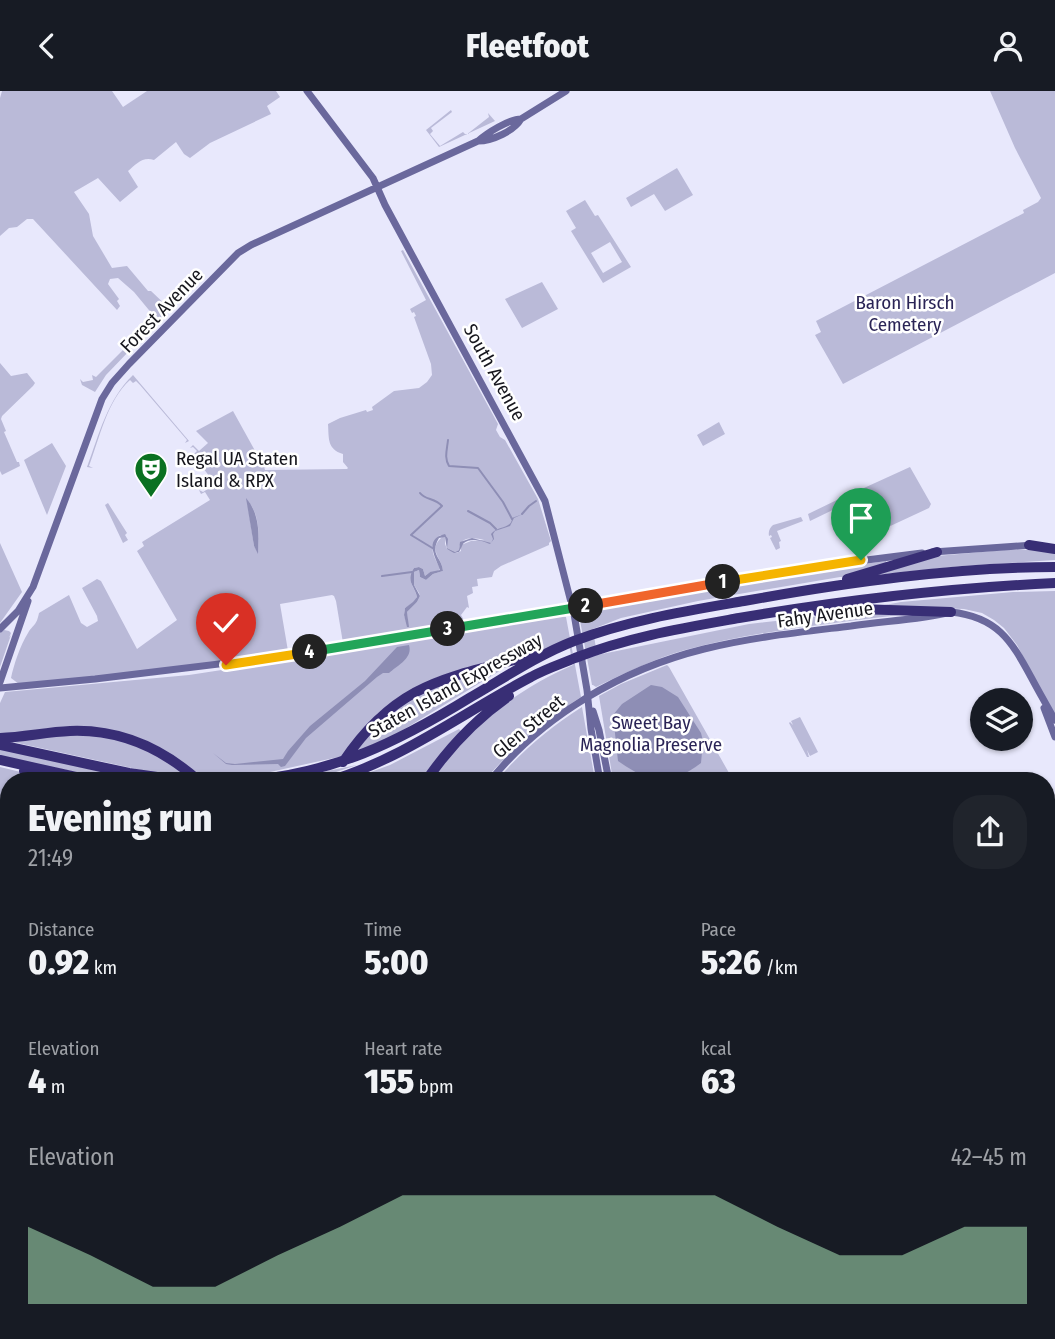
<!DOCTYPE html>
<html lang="en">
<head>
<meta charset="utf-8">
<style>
  body { margin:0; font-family:"Fira Sans Condensed",sans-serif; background:#20242c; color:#f1f3f6; height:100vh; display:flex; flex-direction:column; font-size:26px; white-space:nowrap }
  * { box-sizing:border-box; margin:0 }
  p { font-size:23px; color:#9ea1a6 }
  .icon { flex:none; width:38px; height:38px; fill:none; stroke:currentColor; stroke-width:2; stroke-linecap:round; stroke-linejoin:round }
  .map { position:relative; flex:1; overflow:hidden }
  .side { position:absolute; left:0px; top:681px; width:1055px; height:569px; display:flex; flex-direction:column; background:#171b24; border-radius:28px 28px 0 0; box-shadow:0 2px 5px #0004 }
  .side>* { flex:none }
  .controls { position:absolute; left:970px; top:597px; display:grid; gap:14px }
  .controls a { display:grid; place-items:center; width:63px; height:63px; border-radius:50%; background:#171b24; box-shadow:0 2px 5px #0004; font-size:35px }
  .pin { position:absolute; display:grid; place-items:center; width:60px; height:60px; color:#fff; margin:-72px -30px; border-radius:50% 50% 50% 0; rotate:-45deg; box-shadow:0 0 7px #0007 }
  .pin .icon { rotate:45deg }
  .km { position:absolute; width:35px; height:35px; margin:-18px; border-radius:50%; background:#222; color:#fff; font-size:19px; line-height:35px; text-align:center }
  .round { display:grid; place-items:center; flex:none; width:74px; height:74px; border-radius:28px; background:#20242c }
  .headline { display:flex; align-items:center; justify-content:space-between; height:119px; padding:0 28px }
  h1 { font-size:38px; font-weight:800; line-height:52px }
  .metrics { display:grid; grid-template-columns:repeat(3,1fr); gap:10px; height:119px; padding:7px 28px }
  .metrics div { display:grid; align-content:center }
  .metrics b { font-size:35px; font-weight:800 }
  .metrics small { font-size:19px; font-weight:400 }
  .metrics p { font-size:19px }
  .chart { height:196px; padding:14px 28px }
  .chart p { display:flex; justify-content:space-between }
  .chart svg { width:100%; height:126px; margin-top:7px; fill:#89b896; opacity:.7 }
  header { display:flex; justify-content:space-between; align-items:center; height:91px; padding:0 28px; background:#171b24; font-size:32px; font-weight:800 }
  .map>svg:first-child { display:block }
</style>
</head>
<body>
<header><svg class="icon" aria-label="back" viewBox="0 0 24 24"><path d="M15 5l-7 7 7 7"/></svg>Fleetfoot<svg class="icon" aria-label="person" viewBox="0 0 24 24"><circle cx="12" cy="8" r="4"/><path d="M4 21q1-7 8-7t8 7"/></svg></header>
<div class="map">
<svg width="1055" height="1248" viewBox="0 0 1055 1248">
  <rect width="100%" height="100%" fill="#e8e8fc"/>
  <path fill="#babad8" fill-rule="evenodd" d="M 2,0 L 112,0 L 123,16 L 147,0 L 276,0 L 280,6 L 267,15 L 271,23 L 210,52 L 190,67 L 184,63 L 176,51 L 154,69 C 143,65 136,73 128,80 L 138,96 L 120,111 L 98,87 L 74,101 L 89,123 L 93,145 L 112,177 L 127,175 L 148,200 L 151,200 L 170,218 L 158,230 L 134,201 L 118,187 L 110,188 L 108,193 L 119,208 L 117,210 L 120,215 L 117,219 L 33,128 L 27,128 L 17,136 L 9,137 L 0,145 L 0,7 Z
    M 990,0 L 1055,0 L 1055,182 L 843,293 L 815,244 L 821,241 L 816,230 L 1024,122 L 1023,119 L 1038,111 L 1041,107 L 1015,57 Z
    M 451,19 L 452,21 L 431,37 L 433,40 L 430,43 L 440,55 L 463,41 L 466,44 L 489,26 L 488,22 L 495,30 L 439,56 L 426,39 Z
    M 677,77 L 693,104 L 665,120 L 654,103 L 631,116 L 626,107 Z
    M 585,109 L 595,125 L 598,124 L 631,176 L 603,192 L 571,140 L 576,137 L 566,120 ZM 610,151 L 622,171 L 603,182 L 591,162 Z
    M 403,159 L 498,333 L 496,339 L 500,346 L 505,349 L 538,408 L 551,450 L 549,452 L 549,454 L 501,475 L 494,480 L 492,486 L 477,488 L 478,495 L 472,496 L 473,502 L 467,505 L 469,517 L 467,516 L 461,524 L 465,531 L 343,552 L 336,510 L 334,505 L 332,504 L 280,513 L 288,560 L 285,560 L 286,563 L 105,585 L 19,593 L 11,587 C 14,573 20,555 28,542 C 34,532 36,536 39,522 L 69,504 L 81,532 L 87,536 L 98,530 L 97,525 L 82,497 L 97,488 L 101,490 L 137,558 L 177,529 L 137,460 L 144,455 L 142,451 L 210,409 L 205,401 L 201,403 L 199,399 L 203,401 L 214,394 L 213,390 L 193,364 L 197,360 L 193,356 L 190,357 L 193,354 L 199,360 L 208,352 L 196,340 L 233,320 L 258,365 L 261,365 L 265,379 L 347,378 L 348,377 L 343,371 L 343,363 C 327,358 329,348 328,333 L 340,327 L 366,319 L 367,321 L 373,319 L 372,316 L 394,300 L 419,297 L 427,291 L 432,284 L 431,273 L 414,226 L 416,225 L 414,221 L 412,222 L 410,218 L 426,209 L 401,160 ZM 247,409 C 260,423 259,443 258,461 L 254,455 ZM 440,444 L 445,444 L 447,446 L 447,457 L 455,461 L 459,459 C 459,445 474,446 484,449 L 471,450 L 461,454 L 461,460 L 457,462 L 447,458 L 445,453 L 445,446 L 442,446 C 427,460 442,466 443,480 L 433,483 L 426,489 L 420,486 L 419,479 L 414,481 L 414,494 L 419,502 L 420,505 L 417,511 L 407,521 L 408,536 L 404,524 L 405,517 L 413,512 L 417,506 C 415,496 405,489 414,477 L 419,476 L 423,478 L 425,485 L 430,481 L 437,481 L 440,478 C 434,464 427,458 440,444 Z
    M 542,191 L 558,218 L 522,237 L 505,208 Z
    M 124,252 L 126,252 L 131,258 L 106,284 L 95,301 L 82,294 L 80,288 L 83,291 L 93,289 L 92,284 L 96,286 L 126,256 Z
    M 0,272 L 11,285 L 27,282 L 35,292 L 33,295 L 2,325 L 1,328 L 6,340 L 4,341 L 17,371 L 19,371 L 20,375 L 2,384 L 0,380 Z
    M 133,284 L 189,350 L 185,352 L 187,349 L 140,294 L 136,290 L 133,292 L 130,289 C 107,310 100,346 89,375 L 93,377 L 87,376 C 99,344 107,309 133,284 Z
    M 719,331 L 725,343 L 703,355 L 697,344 Z
    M 52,352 L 66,375 L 47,424 L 24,369 Z
    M 910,376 L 931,413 L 929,417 L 871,444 L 863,429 L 855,433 L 849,420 L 846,420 L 843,414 L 810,430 L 808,423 L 841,407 L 845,413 L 842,407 Z
    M 108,412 L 127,442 L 125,444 L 128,449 L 123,452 L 105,414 Z
    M 801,426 L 803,430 L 777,440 L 781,450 L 779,451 L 780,457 L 776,459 L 770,447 L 772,446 L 771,444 L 769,445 C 768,440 770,437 773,434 Z
    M 0,452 L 22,501 L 0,532 Z
    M 1004,459 L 1055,459 L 1055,469 L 962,475 L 876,484 L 937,465 Z
    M 886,470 L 886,472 L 848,486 L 840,486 L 698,510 L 621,527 L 593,538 L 597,564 L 749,533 L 857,521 L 914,522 C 838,532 759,539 685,559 C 654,568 625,582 596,596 L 593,594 L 592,594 L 579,524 L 582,520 L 785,484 Z
    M 1055,500 L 1055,625 L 1017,554 L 1004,537 L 994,529 L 982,522 L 964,518 L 879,515 L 901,511 L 1013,501 Z
    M 558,524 L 566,526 L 581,606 C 545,629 513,656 485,689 L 431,689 C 467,638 515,599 573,574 L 568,548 L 545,558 L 438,586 L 396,608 L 377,623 L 343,665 L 270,681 L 218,686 L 201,685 L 179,669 L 143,649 L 108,639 L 0,644 L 0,612 L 5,601 L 189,584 L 365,557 Z
    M 4,539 L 9,540 L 11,542 L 9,547 L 11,544 L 0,576 L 0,542 Z
    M 667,574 L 669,576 L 733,689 L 613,689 L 599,605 L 621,593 Z
    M 503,578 L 393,645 L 353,662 L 363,650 L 399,613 L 452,589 Z
    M 582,616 L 595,689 L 497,689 C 521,661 550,636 582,616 Z
    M 800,626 L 818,661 L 810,665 L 807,659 L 809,666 L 807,666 L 789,632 L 790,631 L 793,634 L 791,630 Z
    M 459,638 L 461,640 L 423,689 L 346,690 L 390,674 Z
    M 89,642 L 139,653 L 189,685 L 150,681 L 13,651 L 61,643 Z
    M 0,658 L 151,689 L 118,689 L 0,666 Z
    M 357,674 L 312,689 L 277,690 Z
    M 0,676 L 29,683 L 42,689 L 9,690 L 9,723 L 0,719 Z
    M 0,781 L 4,783 L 9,781 L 9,1074 L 2,1081 L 0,1078 Z
    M 1047,1234 L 1051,1243 L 1046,1246 L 1047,1248 L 695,1248 L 694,1241 L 1046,1241 Z
    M 76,1241 L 351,1241 L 355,1248 L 76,1248 Z
    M 360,1241 L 395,1241 L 397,1248 L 364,1248 Z
    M 592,1241 L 675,1241 L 676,1248 L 593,1248 L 590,1245 Z"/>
  <path fill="#8e8eb5" d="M 246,407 C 260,423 259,443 258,463 L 254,455 Z
    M 523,423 L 514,427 L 510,435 L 495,440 L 493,443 L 494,448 L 490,453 C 484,450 470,446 464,452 C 463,452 460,460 459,461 L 454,462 L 447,458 L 445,446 L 439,447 C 429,464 442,466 443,480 L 433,483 L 426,489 L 420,486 L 419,479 L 414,481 L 414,494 L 420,505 L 417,511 L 407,521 L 409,536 L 407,536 L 404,524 L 405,517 L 413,511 L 417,506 C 415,495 405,490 414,477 L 419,476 L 423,478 L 425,485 L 430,481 L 440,479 C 436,467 423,448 445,443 L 448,448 L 447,457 L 455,461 L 459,459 L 460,451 L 472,447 L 491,452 L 493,448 L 491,443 C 497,435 512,438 512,427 Z
    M 409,554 C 413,567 398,574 389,582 L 383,582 L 377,586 L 306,647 L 285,675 L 281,676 L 278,673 L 232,674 L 226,673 L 213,662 L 226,672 L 235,673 L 283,668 L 288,660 L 310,635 L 365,590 L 397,556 Z
    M 651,594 L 662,596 L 678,606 L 701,642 L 703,650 L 701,672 C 666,698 652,693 618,670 L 613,624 L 622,613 Z
    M 0,838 L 9,842 L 9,865 L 0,861 Z
    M 0,940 L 9,949 L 9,976 L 0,988 L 0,972 L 2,967 L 0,963 Z"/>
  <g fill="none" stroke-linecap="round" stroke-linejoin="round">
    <path stroke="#8e8eb5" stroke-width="2" d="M 448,349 C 447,359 444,367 449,375 L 478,377 L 503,411 L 512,428
      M 420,402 C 425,409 435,407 442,415 L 411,444 L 434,458
      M 468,420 L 490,432 L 496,438
      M 522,423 L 529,415 L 536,410
      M 382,485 L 412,481"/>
    <path stroke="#6a689c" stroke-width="7" d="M 307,0 L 373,87 L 385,114 L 545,410 L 574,523 L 587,599 L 591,638 L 600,690
      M 478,50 C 492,50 514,40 521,28
      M 933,461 L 1033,454
      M 0,538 L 18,520 L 33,496 L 102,308 L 112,292 L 129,273 L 238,162 L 251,154 L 478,50 C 487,42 509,28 521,28 L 566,0
      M 0,591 L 28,510
      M 0,597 L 95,588 L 285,565 L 780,481 L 843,472 L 922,462
      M 1044,617 L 1055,646
      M 593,620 L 599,639 L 609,690
      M 490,690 C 543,624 623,578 704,558 C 752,546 802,541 851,535 C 884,530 919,529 951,521 C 997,526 1011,549 1031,586 C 1039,601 1047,615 1055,629
      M 0,722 L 9,726
      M 356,1241 L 359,1248
      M 450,1241 L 452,1248
      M 680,1241 L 681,1248
      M 690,1241 L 691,1248"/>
    <path stroke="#382e75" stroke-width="10" d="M 1029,454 L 1055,458
      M 847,488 L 937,461
      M 818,521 L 858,518 L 951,521
      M 0,647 C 24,646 47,641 70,640 C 119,638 163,658 199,690
      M 0,654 L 129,682 L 185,690
      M 0,669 L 94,690
      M 343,671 C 398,589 449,587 537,563
      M 24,680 L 51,690
      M 245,690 C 335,682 396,652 471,606 C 504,587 538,564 574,550 C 629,529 686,520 744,510 C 844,492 953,476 1055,476
      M 329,690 C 403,668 464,621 531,586 C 545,578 561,573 575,567 C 628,546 683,537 739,527 C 844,509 949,497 1055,492
      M 426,690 C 449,656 476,628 509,605
      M 402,1241 L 405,1248
      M 421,1241 L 423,1248"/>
  </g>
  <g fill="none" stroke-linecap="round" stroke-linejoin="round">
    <defs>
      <path id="split-1" d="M 723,491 L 861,469"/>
      <path id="split-2" d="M 586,515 L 723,491"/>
      <path id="split-3" d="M 448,538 L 586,515"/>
      <path id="split-4" d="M 310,561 L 448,538"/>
      <path id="split-5" d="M 226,574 L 310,561"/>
    </defs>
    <use href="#split-1" stroke="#fff" stroke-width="14"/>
    <use href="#split-2" stroke="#fff" stroke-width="14"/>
    <use href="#split-3" stroke="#fff" stroke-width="14"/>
    <use href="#split-4" stroke="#fff" stroke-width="14"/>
    <use href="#split-5" stroke="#fff" stroke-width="14"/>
    <use href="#split-1" stroke="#f5b400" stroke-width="9"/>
    <use href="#split-2" stroke="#f0652b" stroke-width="9"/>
    <use href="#split-3" stroke="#22a559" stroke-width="9"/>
    <use href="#split-4" stroke="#22a559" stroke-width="9"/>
    <use href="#split-5" stroke="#f5b400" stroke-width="9"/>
  </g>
  <defs>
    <symbol id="theatre-pin" viewBox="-11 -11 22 30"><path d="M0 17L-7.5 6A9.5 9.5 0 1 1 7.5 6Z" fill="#0a7121" stroke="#fff"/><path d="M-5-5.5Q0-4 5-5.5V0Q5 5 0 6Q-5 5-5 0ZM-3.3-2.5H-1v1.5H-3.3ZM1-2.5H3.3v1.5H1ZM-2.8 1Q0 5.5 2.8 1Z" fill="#fff"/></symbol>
  </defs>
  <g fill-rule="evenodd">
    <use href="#theatre-pin" x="132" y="359" width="38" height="52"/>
  </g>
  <g text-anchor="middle" stroke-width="5" stroke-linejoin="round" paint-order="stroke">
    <g font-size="19" fill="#2a2456" stroke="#fff">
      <text x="905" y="218">Baron Hirsch<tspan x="905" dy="22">Cemetery</tspan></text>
      <text x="651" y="638">Sweet Bay<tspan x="651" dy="22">Magnolia Preserve</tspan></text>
    </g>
    <g font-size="19" fill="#16161d" stroke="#fff">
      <text transform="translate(161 219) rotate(-46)" y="7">Forest Avenue</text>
      <text transform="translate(495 281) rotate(61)" y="7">South Avenue</text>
      <text transform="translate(825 523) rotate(-8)" y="7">Fahy Avenue</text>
      <text transform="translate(455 594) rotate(-29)" y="7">Staten Island Expressway</text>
      <text transform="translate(528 635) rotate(-40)" y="7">Glen Street</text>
    </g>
    <g font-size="19" fill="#16161d" stroke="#fff" text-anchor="start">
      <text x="176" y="374">Regal UA Staten<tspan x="176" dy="22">Island &amp; RPX</tspan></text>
    </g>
  </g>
</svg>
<div class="controls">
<a><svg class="icon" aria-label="layers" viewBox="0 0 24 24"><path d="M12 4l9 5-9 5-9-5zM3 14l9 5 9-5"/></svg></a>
</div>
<div class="pin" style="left:861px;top:469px;background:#1e9e55"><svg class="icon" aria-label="arrive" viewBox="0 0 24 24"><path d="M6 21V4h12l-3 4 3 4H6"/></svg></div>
<div class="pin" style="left:226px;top:574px;background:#d93025"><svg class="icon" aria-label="check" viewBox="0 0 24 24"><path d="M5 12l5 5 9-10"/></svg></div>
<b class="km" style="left:723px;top:491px">1</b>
<b class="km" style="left:586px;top:515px">2</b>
<b class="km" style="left:448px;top:538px">3</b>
<b class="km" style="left:310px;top:561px">4</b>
<section class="side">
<div class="headline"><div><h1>Evening run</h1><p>21:49</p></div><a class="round"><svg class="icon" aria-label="share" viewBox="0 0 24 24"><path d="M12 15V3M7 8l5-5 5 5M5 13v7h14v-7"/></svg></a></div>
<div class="metrics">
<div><p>Distance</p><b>0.92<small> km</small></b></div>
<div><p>Time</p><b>5:00</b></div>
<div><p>Pace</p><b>5:26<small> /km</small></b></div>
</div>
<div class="metrics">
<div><p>Elevation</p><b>4<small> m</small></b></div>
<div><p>Heart rate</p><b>155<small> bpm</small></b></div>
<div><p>kcal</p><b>63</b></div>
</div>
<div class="chart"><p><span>Elevation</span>42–45 m</p>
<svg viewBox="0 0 160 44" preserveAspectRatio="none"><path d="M0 44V17L10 27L20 38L30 38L40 27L50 17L60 6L70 6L80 6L90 6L100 6L110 6L120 17L130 27L140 27L150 17L160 17V44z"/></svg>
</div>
</section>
</div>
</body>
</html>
